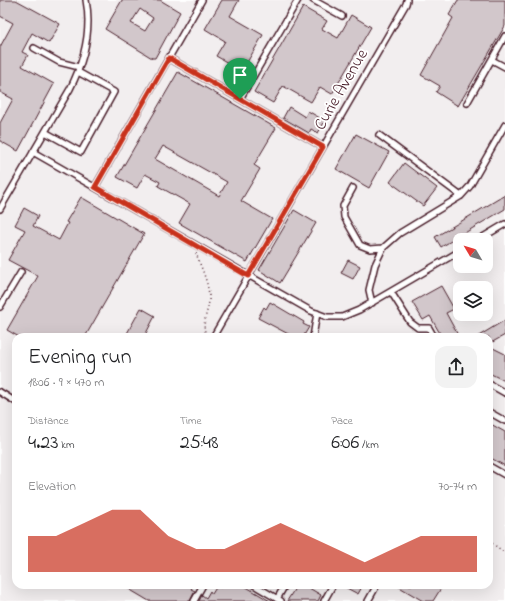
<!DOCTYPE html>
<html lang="en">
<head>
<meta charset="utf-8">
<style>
  body { margin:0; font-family:"Indie Flower",sans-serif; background:#f2f2f2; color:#202124; height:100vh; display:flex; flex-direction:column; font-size:15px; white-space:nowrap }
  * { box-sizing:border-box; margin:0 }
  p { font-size:13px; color:#757577 }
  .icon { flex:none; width:22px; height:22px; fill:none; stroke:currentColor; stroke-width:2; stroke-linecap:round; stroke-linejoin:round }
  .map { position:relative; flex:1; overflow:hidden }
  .sheet { position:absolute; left:12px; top:333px; width:481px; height:256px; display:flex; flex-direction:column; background:#fff; border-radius:12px; box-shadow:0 4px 16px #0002 }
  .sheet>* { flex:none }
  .needle { width:26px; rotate:308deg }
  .tools { position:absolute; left:453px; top:233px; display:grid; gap:8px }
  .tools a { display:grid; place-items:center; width:40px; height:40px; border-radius:8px; background:#fff; box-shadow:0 4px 16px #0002; font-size:20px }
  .pin { position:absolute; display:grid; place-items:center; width:34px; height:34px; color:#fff; margin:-41px -17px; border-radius:50% 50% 50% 0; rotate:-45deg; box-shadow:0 0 4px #0007 }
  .pin .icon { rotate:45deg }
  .round { display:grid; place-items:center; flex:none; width:42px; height:42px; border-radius:12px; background:#f2f2f2 }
  .head { display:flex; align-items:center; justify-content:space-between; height:68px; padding:0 16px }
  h1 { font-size:22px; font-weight:600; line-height:30px }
  .metrics { display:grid; grid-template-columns:repeat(3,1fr); gap:6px; height:68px; padding:4px 16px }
  .metrics div { display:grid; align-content:center }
  .metrics b { font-size:20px; font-weight:600 }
  .metrics small { font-size:11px; font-weight:400 }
  .metrics p { font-size:11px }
  .chart { height:112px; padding:8px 16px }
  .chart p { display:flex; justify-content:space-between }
  .chart svg { width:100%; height:72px; margin-top:4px; fill:#c8321e; opacity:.7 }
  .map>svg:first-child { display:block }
</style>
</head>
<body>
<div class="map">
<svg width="505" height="601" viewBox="0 0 505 601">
  <rect width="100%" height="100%" fill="#fff"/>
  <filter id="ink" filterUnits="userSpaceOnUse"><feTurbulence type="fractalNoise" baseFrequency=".025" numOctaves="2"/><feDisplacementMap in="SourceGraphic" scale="8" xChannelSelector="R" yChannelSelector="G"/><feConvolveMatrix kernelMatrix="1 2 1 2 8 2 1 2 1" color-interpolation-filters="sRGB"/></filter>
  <g filter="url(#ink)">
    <path fill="#f2eeef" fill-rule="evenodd" d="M 0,0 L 505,0 L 505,601 L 0,601 ZM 460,240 L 486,240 L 486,266 L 460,266 ZM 460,288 L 486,288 L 486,314 L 460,314 ZM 16,337 L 489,337 L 489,585 L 16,585 Z"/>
    <path fill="#d2c7cb" stroke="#4a1f2b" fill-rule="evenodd" d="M 0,0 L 16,0 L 60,24 L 49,43 L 32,33 L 22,52 L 28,55 L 22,66 L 54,84 L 18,151 L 0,141 L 0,123 L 13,99 L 0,92 L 0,47 L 13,23 L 0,16 Z
      M 122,0 L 160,0 L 180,12 L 155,58 L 152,58 L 105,29 ZM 140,9 L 153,18 L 145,31 L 131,23 Z
      M 222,0 L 239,0 L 230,16 L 263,35 L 242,71 L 216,56 L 225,41 L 205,29 Z
      M 458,0 L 505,0 L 505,26 L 458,106 L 436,92 L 440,86 L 421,75 L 453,18 L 449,15 Z
      M 303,7 L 327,21 L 322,29 L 338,38 L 351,15 L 371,27 L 332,94 L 320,87 L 311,102 L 283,86 L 273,103 L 254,92 Z
      M 178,72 L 276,128 L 254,165 L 260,169 L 241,201 L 272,219 L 247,262 L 179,223 L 190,204 L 158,186 L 160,182 L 145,174 L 137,188 L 117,177 ZM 163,146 L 227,182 L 219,196 L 155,159 Z
      M 289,107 L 305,117 L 308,111 L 325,121 L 318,133 L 311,129 L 309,133 L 283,118 Z
      M 356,134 L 389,152 L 369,188 L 336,169 Z
      M 404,163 L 437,188 L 423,206 L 390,182 Z
      M 505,195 L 505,209 L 441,247 L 435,237 Z
      M 81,197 L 144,234 L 85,337 L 19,337 L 7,330 L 38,276 L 8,260 L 25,230 L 15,225 L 24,208 L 38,216 L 33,226 L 59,240 L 68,223 L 66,222 Z
      M 294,210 L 316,223 L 280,283 L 259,270 Z
      M 348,260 L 360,266 L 353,279 L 341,273 Z
      M 441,286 L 454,309 L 446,313 L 459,337 L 442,337 L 430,316 L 423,320 L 412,302 Z
      M 270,302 L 304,322 L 303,324 L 309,327 L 303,337 L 294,337 L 258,318 L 264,307 L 266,309 Z
      M 141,308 L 155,316 L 144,337 L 125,337 Z
      M 505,320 L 505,335 L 489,344 L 489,337 L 477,337 Z
      M 489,346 L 505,354 L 505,381 L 489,373 Z
      M 489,423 L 505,432 L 505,466 L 489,457 Z
      M 122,585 L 194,585 L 191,589 L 195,591 L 190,601 L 149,601 Z
      M 222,585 L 243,585 L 270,601 L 199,601 L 202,595 L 206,598 L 210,591 L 212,594 L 217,586 L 221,588 Z
      M 297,585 L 304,585 L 321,595 L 318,601 L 287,601 Z
      M 341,585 L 363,585 L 358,594 Z
      M 396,585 L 443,585 L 433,601 L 423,601 Z"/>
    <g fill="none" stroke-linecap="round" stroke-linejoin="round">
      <defs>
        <path id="service" d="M 313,0 L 342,16
          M 34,48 L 59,62 L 79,67
          M 169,58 L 323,147
          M 492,60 L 505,67
          M 240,99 L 298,0
          M 467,103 L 505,36
          M 45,132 L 81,152 L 114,92 L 78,72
          M 379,135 L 461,196
          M 33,152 L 311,311 L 327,317 L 342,317 L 359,310 L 460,251
          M 95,187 L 202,0
          M 353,188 L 343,206 L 344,217 L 360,245 L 370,249 L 383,248
          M 0,209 L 70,89 C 84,61 92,31 86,0
          M 478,240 L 505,224
          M 391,292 L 410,322 L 418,328 L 429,328 L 434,337
          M 372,303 L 369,290 L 375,265 L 383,248 L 400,233 L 461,196 L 470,186 L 505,125
          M 0,307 L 21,272
          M 213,337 L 406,4 L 407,0
          M 313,337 L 317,313
          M 489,384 L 505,393
          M 0,392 L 16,402
          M 489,412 L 505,421
          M 489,466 L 505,475
          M 254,585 L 281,601
          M 277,599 L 285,585
          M 194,601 L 203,585
          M 324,601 L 333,585
          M 368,601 L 377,585"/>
      </defs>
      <use href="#service" stroke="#4a1f2b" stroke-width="8"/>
      <path stroke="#4a1f2b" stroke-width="1.5" stroke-dasharray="1 3" stroke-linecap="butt" d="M 196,253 C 201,268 210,285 209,301 C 208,312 201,324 206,334
        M 489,541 L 505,553"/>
      <use href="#service" stroke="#fff" stroke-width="5"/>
    </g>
  </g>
  <g fill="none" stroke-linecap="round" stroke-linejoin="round" filter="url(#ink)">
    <defs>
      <path id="route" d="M 169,58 L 323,147 L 248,276 L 95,187 Z"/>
    </defs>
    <use href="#route" stroke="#fff" stroke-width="8"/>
    <use href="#route" stroke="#c8321e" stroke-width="5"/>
  </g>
  <g text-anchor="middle" stroke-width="3.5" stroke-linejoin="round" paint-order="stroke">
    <g font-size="17" fill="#4a1f2b" stroke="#fff">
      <text transform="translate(340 89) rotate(-60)" y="6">Curie Avenue</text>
    </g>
  </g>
</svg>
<div class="tools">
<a><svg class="needle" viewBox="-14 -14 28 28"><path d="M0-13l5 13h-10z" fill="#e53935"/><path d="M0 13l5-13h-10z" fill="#757577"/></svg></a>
<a><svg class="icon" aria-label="layers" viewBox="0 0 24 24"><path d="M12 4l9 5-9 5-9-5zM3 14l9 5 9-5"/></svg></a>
</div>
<div class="pin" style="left:240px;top:99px;background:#1e9e55"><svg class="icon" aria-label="arrive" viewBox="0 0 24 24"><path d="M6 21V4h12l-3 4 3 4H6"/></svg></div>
<section class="sheet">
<div class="head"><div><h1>Evening run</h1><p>18:06 · 9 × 470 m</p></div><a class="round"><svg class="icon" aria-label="share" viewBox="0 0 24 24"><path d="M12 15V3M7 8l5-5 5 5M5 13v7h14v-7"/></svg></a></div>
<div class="metrics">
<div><p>Distance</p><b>4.23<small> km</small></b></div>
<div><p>Time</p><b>25:48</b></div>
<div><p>Pace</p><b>6:06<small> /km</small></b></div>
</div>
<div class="chart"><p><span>Elevation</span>70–74 m</p>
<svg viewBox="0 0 160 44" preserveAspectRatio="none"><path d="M0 44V22L10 22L20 14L30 6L40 6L50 22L60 30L70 30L80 22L90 14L100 22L110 30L120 38L130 30L140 22L150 22L160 22V44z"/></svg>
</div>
</section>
</div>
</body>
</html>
